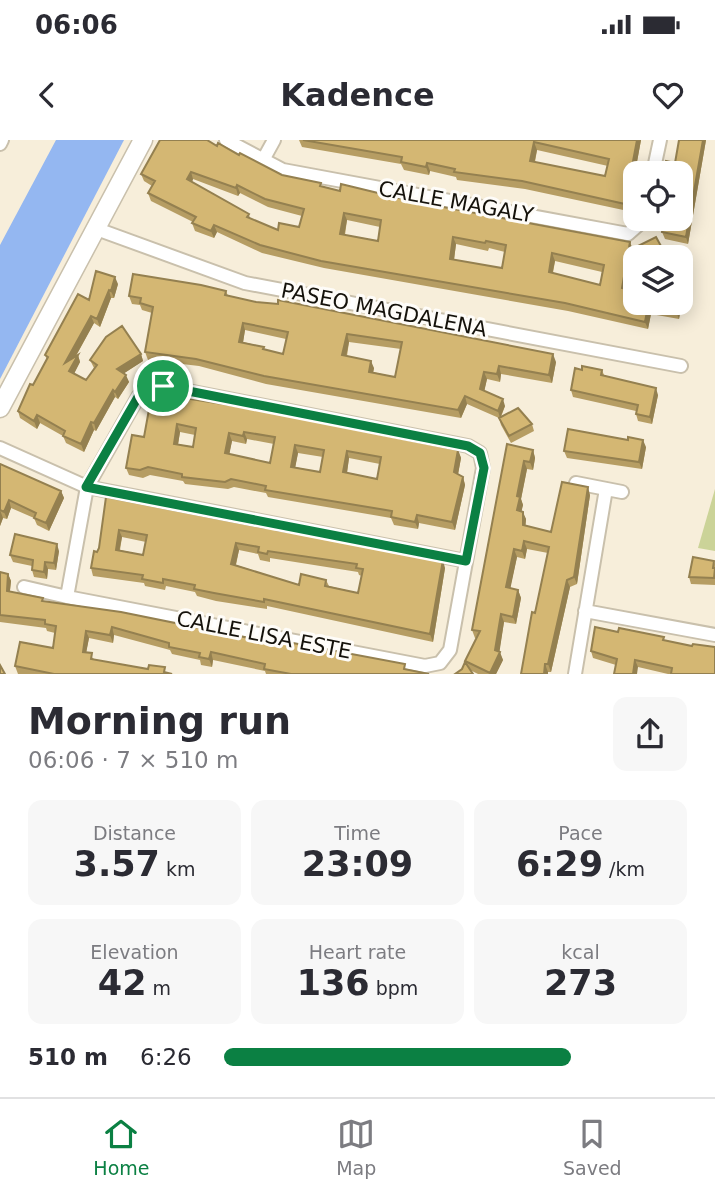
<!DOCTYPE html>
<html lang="en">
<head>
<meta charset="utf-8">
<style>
  body { margin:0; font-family:"DejaVu Sans",sans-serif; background:#f7f7f7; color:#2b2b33; height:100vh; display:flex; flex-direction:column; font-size:26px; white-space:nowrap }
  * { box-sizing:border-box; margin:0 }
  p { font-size:23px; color:#7c7c81 }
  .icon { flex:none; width:38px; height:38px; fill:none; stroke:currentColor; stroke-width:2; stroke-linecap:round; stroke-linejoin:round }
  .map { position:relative; height:534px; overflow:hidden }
  .panel { display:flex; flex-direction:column; background:#fff; flex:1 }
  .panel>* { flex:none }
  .tools { position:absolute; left:623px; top:21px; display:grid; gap:14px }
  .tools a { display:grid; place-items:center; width:70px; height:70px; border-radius:14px; background:#fff; box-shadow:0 4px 18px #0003; font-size:35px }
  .pin { position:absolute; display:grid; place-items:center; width:60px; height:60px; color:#fff; margin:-30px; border:4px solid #fff; border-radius:50%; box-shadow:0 2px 7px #0007 }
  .round { display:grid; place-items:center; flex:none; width:74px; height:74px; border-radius:14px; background:#f7f7f7 }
  .headline { display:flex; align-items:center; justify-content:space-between; height:119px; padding:0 28px }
  h1 { font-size:38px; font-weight:600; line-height:52px }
  .metrics { display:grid; grid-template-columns:repeat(3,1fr); gap:10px; height:119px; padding:7px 28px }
  .metrics div { display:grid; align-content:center; border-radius:14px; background:#f7f7f7; text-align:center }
  .metrics b { font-size:35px; font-weight:600 }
  .metrics small { font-size:19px; font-weight:400 }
  .metrics p { font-size:19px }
  ul { padding:0 28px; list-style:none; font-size:23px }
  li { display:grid; grid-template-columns:112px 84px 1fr; align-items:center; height:52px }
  li i { height:18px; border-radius:9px; background:#0b8043 }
  .status { display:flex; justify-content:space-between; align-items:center; height:49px; padding:0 35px; background:#fff; direction:ltr }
  .status svg { height:19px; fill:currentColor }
  header { display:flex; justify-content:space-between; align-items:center; height:91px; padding:0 28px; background:#fff; font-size:32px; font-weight:600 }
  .menu { display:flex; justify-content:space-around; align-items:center; height:98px; border-top:2px solid #e1e1e2; background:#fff; font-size:19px; color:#7c7c81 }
  .menu a { display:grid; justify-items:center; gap:4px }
  .menu .active { color:#0b8043 }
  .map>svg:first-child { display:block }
</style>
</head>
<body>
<div class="status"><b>06:06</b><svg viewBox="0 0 49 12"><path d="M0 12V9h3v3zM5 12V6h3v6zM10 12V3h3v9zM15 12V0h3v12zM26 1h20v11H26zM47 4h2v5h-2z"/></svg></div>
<header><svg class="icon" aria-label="back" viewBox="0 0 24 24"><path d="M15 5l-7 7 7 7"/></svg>Kadence<svg class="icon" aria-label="heart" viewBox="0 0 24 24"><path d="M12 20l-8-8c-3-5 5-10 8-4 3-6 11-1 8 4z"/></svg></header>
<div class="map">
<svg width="715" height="534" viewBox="0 0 715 534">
  <rect width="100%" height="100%" fill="#f7eeda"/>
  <path fill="#cbd398" d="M 715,349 L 715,411 L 698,408 Z"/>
  <path fill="#94b7f1" d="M 56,0 L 124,0 L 0,239 L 0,105 Z"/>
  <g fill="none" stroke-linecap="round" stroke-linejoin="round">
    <defs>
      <path id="street" d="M 226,0 L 283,30 L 628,94 L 645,79
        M 0,4 L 2,0
        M 263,20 L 274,0
        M 653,33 L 660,0
        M 94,88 L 245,143 L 681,226
        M 0,308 L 87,347 L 466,421
        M 576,343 L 622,352
        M 24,447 L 67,457 L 425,526 L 440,523 L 450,510 L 483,328 L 480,313 L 468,306 L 163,246 L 149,246 L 138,257 L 87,347 L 67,457
        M 585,471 L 715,495
        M 575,534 L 606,349"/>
      <path id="secondary" d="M 0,268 L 143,0"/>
    </defs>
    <use href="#street" stroke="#c9c0ac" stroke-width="16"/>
    <use href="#secondary" stroke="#c9c0ac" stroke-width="21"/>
    <use href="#street" stroke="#fff" stroke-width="12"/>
    <use href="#secondary" stroke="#fff" stroke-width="18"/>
  </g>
  <path fill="#b69d63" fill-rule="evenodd" d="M 299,0 L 641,0 L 628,71 L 525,49 L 457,40 L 456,37 L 430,31 L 429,35 L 404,30 L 401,24 L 302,7 ZM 537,10 L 608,26 L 605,36 L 535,22 Z
    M 679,0 L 706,0 L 688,104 L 665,99 L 662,92 Z
    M 217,6 L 282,35 L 340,51 L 411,61 L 633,110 L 626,149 L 635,163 L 683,157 L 679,179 L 651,174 L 648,189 L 568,171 L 324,128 L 262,113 L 217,92 L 214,98 L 195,91 L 192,83 L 193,82 L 151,61 L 148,53 L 152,46 L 144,41 L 141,34 ZM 193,39 L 238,56 L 240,53 L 268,67 L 302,76 L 299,87 L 278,90 L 250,79 L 249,74 L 192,42 ZM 347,80 L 380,87 L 378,101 L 345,95 ZM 456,104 L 488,111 L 489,108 L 505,112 L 502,128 L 454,120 ZM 555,121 L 602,132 L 600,145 L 553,133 Z
    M 118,144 L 114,158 L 111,158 L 100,187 L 94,183 L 76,216 L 78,215 L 80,222 L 74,233 L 86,240 L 94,228 L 90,220 L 141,214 L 143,221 L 124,233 L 129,242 L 118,259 L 115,257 L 96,291 L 94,290 L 84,312 L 66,303 L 63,296 L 40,283 L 37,289 L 20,278 L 18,271 L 47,220 L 45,215 L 89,160 Z
    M 226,151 L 228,156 L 556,222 L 552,243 L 501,234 L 500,242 L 487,239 L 484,251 L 505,266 L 501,277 L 532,284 L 534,291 L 511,303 L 501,285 L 499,278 L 467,264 L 461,278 L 266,244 L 199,226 L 148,220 L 145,212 L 152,173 L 142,170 L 140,165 L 132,164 L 129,156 ZM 245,190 L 286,199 L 283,214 L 265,210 L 264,207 L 243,202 ZM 349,202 L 401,209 L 395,237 L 373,232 L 374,228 L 347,216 Z
    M 582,230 L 602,230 L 604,235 L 658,255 L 652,284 L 638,281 L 636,274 L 636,271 L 573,257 L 571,250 Z
    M 152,253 L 458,310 L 461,318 L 458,334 L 463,337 L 465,345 L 455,390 L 419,383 L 418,389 L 394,385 L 391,378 L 268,357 L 266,353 L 234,347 L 228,349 L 185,344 L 183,341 L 150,335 L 143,338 L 129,335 L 126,328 L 144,297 ZM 180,292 L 195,295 L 193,307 L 178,304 ZM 247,299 L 274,304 L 270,323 L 229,314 L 232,301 L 246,304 ZM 298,313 L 323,317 L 320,332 L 295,327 ZM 349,318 L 380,324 L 377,339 L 347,333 Z
    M 507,304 L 533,310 L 535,318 L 533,330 L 527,329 L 521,359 L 523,365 L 521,371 L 526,379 L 525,386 L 551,392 L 590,355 L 577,444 L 570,447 L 551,532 L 548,532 L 548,534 L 521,534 L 535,473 L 548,413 L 527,409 L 525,419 L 517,417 L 510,448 L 518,450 L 521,458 L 516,484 L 504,482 L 499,512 L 503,520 L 496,534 L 478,534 L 470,530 L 462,529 L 466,524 L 465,521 L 477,498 L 475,498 L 472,490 Z
    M 646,307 L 642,329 L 567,318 L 564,311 Z
    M 0,324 L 61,351 L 64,358 L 49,391 L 37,385 L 34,378 L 11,368 L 7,379 L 3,378 L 0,386 Z
    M 106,357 L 276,390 L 445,428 L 433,502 L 267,466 L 267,469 L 216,461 L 197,456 L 195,452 L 166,446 L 165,450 L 145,446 L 144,443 L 93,436 L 91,428 L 99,408 ZM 122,397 L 146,402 L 143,415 L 120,410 ZM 239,410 L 258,414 L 260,420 L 270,422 L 270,418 L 358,432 L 359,435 L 362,436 L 358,453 L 329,446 L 326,440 L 299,445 L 236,425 Z
    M 59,411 L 56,430 L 48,429 L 47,439 L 34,437 L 32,430 L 32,426 L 13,422 L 10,415 Z
    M 714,421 L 715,424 L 715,445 L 691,444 L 689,437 Z
    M 0,432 L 8,434 L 11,441 L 10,451 L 44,461 L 429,534 L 266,534 L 265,531 L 213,520 L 212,527 L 201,525 L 200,520 L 172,514 L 170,510 L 114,495 L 113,503 L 89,498 L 86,512 L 95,520 L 173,534 L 18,534 L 15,526 L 53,508 L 55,493 L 47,491 L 46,488 L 0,482 Z
    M 665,501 L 692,506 L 715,534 L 668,534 L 638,527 L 616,525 L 593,518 L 591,511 Z"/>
  <path fill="#948050" d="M 637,0 L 641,0 L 628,71 L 625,64 Z
    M 703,0 L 706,0 L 688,104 L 686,97 Z
    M 534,2 L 537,10 L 533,29 L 530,21 Z
    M 427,23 L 430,31 L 429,35 L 426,27 Z
    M 191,32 L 193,39 L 190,47 L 187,39 Z
    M 237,45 L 240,53 L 238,56 L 236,48 Z
    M 344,73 L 347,80 L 343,102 L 340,94 Z
    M 214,85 L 217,92 L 214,98 L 211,91 Z
    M 453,97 L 456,104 L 453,127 L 450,119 Z
    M 630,102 L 633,110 L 625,156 L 622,148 Z
    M 552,113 L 555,121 L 551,140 L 549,132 Z
    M 115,137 L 118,144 L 114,158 L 111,151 Z
    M 109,150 L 111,158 L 100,187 L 97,179 Z
    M 681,152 L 683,157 L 679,179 L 676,171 L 678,163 L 681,163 Z
    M 648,166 L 651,174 L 648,189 L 645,182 Z
    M 91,176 L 94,183 L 68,230 L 65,223 Z
    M 243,183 L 245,190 L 242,209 L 239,202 Z
    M 347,194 L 349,202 L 345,222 L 342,215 Z
    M 141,214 L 143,221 L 120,236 L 117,229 Z
    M 553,214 L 556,222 L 552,243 L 549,235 Z
    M 78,215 L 80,222 L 72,238 L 69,231 Z
    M 371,221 L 374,228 L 372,239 L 369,232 Z
    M 499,226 L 501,234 L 500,242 L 497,234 Z
    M 484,232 L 487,239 L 483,257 L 480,249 Z
    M 126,235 L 129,242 L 118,259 L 115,252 Z
    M 656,248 L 658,255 L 652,284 L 650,277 Z
    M 113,250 L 115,257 L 96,291 L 94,283 Z
    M 465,256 L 467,264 L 461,278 L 458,270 Z
    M 503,259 L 505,266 L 500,278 L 498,271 Z
    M 37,275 L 40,283 L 37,289 L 34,281 Z
    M 91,282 L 94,290 L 84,312 L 81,304 Z
    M 177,284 L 180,292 L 177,311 L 174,304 Z
    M 244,292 L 247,299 L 246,304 L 243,296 Z
    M 229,293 L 232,301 L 228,321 L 225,313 Z
    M 643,300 L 646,307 L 642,329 L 639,322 Z
    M 295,305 L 298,313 L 294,334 L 291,327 Z
    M 458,310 L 461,318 L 457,340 L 454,332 Z
    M 533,310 L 535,318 L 533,330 L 530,322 Z
    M 347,311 L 349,318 L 346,339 L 343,332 Z
    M 524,321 L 527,329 L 521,359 L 523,365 L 520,378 L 517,370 L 517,356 Z
    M 463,337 L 465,345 L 455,390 L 452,382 Z
    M 588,347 L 590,355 L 577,444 L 574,437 Z
    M 61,351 L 64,358 L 49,391 L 46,383 Z
    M 9,360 L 11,368 L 7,379 L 4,372 Z
    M 0,370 L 3,378 L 0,386 Z
    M 523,372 L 526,379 L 525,393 L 523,385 Z
    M 417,375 L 419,383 L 418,389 L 415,382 Z
    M 119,390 L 122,397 L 118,417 L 116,410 Z
    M 524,401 L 527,409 L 525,419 L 522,411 Z
    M 236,403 L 239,410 L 234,432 L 231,424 Z
    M 57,404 L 59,411 L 56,430 L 54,423 Z
    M 514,409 L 517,417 L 509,455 L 506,447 Z
    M 443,420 L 445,428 L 433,502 L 430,494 Z
    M 45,422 L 48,429 L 47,439 L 44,432 Z
    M 8,434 L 11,441 L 9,458 L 7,451 Z
    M 567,440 L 570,447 L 551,532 L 548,524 Z
    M 518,450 L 521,458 L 516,484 L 513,477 Z
    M 501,474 L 504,482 L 499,515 L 500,512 L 503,520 L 496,534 L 490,534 L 495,510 Z
    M 112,487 L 114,495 L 113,503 L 110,495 Z
    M 86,491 L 89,498 L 85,519 L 83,512 Z
    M 211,512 L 213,520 L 212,527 L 209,519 Z
    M 635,520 L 638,527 L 637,534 L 633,534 Z
    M 545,524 L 548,532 L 548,534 L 544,534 Z"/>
  <path fill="#d4b773" stroke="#948050" stroke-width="2" fill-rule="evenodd" d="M 160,0 L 207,0 L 217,6 L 218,3 L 239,15 L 240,13 L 282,35 L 321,43 L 320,46 L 340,51 L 341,44 L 411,61 L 630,102 L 622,148 L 635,151 L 635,163 L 678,163 L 676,171 L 648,166 L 645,182 L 565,163 L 321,121 L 260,105 L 214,85 L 211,91 L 192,83 L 196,77 L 148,53 L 155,41 L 141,34 ZM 191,32 L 236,48 L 237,45 L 265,59 L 304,69 L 299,87 L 279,83 L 278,90 L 247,77 L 249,74 L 187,39 ZM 344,73 L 381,80 L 378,101 L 340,94 ZM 453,97 L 485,103 L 486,101 L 506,105 L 502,128 L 450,119 ZM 552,113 L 604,125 L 600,145 L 549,132 Z
    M 303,0 L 637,0 L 625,64 L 522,41 L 454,32 L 455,29 L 427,23 L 426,27 L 401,22 L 402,17 ZM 534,2 L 609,19 L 605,36 L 530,21 Z
    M 679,0 L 703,0 L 686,97 L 662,92 L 664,79 L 681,79 L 681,33 L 663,33 L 666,21 L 675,23 Z
    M 656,97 L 667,117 L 651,117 L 650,116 L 643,117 L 638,106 Z
    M 96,131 L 115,137 L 111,151 L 109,150 L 97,179 L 91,176 L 65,223 L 78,215 L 69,231 L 86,240 L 97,225 L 90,220 L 106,197 L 122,186 L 141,214 L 117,229 L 126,235 L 115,252 L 113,250 L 94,283 L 91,282 L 81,304 L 63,296 L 65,291 L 37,275 L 34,281 L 18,271 L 30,244 L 33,245 L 48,217 L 45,215 L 78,154 L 89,160 Z
    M 133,134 L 201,145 L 226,151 L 225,155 L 256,162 L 278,164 L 278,160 L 553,214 L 549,235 L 499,226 L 497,234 L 484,232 L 480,249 L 503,259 L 498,271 L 465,256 L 458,270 L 264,236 L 196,219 L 145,212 L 153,167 L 140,163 L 141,158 L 129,156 ZM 243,183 L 288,192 L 283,214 L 263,209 L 264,207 L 239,202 ZM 347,194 L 402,202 L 395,237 L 369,232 L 371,221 L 342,215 Z
    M 582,226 L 602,230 L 601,235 L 656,248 L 650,277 L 636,274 L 638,265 L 571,250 L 575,228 L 582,230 Z
    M 152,253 L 255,269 L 458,310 L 454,332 L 463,337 L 452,382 L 417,375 L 415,382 L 391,377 L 392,371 L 265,350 L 266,346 L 231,339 L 225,342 L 182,337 L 182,334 L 148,327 L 140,330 L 126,328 L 132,295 L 144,297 ZM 177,284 L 196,288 L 193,307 L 174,304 ZM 244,292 L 275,297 L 270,323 L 225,313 L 229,293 L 243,296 ZM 295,305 L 324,310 L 320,332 L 291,327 ZM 347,311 L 381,317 L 377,339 L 343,332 Z
    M 518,268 L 532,284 L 509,296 L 499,278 Z
    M 568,289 L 628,300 L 628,297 L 643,300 L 639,322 L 564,311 Z
    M 507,304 L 533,310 L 530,322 L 524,321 L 517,356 L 520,357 L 517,370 L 523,372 L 523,385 L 551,392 L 562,342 L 588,347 L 574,437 L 567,440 L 548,524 L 545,524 L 544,534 L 521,534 L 532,472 L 535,473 L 549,407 L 524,401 L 522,411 L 514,409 L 506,447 L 518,450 L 513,477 L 501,474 L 495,510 L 500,512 L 490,533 L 465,521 L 480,491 L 472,490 Z
    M 0,324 L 61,351 L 46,383 L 34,378 L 36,373 L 9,360 L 4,372 L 0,370 Z
    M 106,357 L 265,388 L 275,386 L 276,390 L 384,407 L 443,420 L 430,494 L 264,459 L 264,462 L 214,453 L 194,449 L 195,445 L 163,439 L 163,443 L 142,439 L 143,435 L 91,428 L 94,411 L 97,412 L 99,408 ZM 119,390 L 147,395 L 143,415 L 116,410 ZM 236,403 L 259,407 L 258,412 L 267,414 L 268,411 L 357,424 L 356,428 L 363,429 L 358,453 L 325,446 L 326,440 L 301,434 L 299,445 L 231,424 Z
    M 15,394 L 57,404 L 54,423 L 45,422 L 44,432 L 32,430 L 33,420 L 10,415 Z
    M 693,417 L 714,421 L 713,428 L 715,428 L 714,438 L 689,437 Z
    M 0,432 L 8,434 L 7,451 L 43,458 L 42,461 L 121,472 L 269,502 L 269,499 L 293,503 L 405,524 L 404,529 L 429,534 L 291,534 L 264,529 L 265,524 L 211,512 L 209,519 L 199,517 L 200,513 L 169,507 L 169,503 L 112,487 L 110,495 L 86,491 L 83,512 L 92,513 L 91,519 L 148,529 L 149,525 L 165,527 L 164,532 L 172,534 L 54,534 L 15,526 L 20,502 L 53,508 L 56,486 L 45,484 L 45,480 L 0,475 Z
    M 595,487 L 618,492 L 619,488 L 664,497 L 663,500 L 692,506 L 693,504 L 715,507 L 715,534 L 671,534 L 672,528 L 635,520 L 633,534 L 614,534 L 617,519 L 591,511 Z
    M 465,522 L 473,534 L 455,534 L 462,529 Z
    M 0,525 L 5,534 L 0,534 Z"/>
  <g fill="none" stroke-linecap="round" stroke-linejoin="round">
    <defs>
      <path id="route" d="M 149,246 L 163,246 L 468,306 L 480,313 L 484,328 L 466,421 L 86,347 L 138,257 Z"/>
    </defs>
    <use href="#route" stroke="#fff" stroke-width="14"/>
    <use href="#route" stroke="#0b8043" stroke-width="9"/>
  </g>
  <g text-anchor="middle" stroke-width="6" stroke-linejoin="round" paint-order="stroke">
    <g font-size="21" fill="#15120b" stroke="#fefcf8">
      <text transform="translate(456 62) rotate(10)" y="7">CALLE MAGALY</text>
      <text transform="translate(384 170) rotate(11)" y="7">PASEO MAGDALENA</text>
      <text transform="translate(264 495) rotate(11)" y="7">CALLE LISA ESTE</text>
    </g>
  </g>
</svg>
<div class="tools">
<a><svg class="icon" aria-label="locate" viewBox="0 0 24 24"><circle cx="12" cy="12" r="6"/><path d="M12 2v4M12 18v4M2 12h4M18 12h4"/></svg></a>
<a><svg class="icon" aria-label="layers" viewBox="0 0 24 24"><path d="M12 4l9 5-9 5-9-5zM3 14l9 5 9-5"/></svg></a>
</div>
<div class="pin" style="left:163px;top:246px;background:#1e9e55"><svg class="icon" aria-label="arrive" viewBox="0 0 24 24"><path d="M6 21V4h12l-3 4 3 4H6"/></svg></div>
</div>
<section class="panel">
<div class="headline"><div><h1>Morning run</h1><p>06:06 · 7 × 510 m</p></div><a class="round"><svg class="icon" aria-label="share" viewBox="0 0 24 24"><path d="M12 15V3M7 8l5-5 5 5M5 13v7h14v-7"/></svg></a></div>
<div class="metrics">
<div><p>Distance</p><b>3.57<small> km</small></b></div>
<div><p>Time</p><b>23:09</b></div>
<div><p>Pace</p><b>6:29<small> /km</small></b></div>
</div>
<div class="metrics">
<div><p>Elevation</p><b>42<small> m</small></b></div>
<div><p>Heart rate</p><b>136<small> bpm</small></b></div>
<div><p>kcal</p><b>273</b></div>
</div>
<ul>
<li><b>510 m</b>6:26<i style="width:75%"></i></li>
</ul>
</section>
<nav class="menu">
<a class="active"><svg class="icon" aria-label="home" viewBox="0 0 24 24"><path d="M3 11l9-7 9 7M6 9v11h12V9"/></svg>Home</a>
<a><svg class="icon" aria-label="map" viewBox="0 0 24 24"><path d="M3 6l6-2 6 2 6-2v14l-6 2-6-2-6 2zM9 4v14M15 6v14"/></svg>Map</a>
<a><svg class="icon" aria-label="saved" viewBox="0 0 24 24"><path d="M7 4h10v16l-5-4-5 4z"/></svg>Saved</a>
</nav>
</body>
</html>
